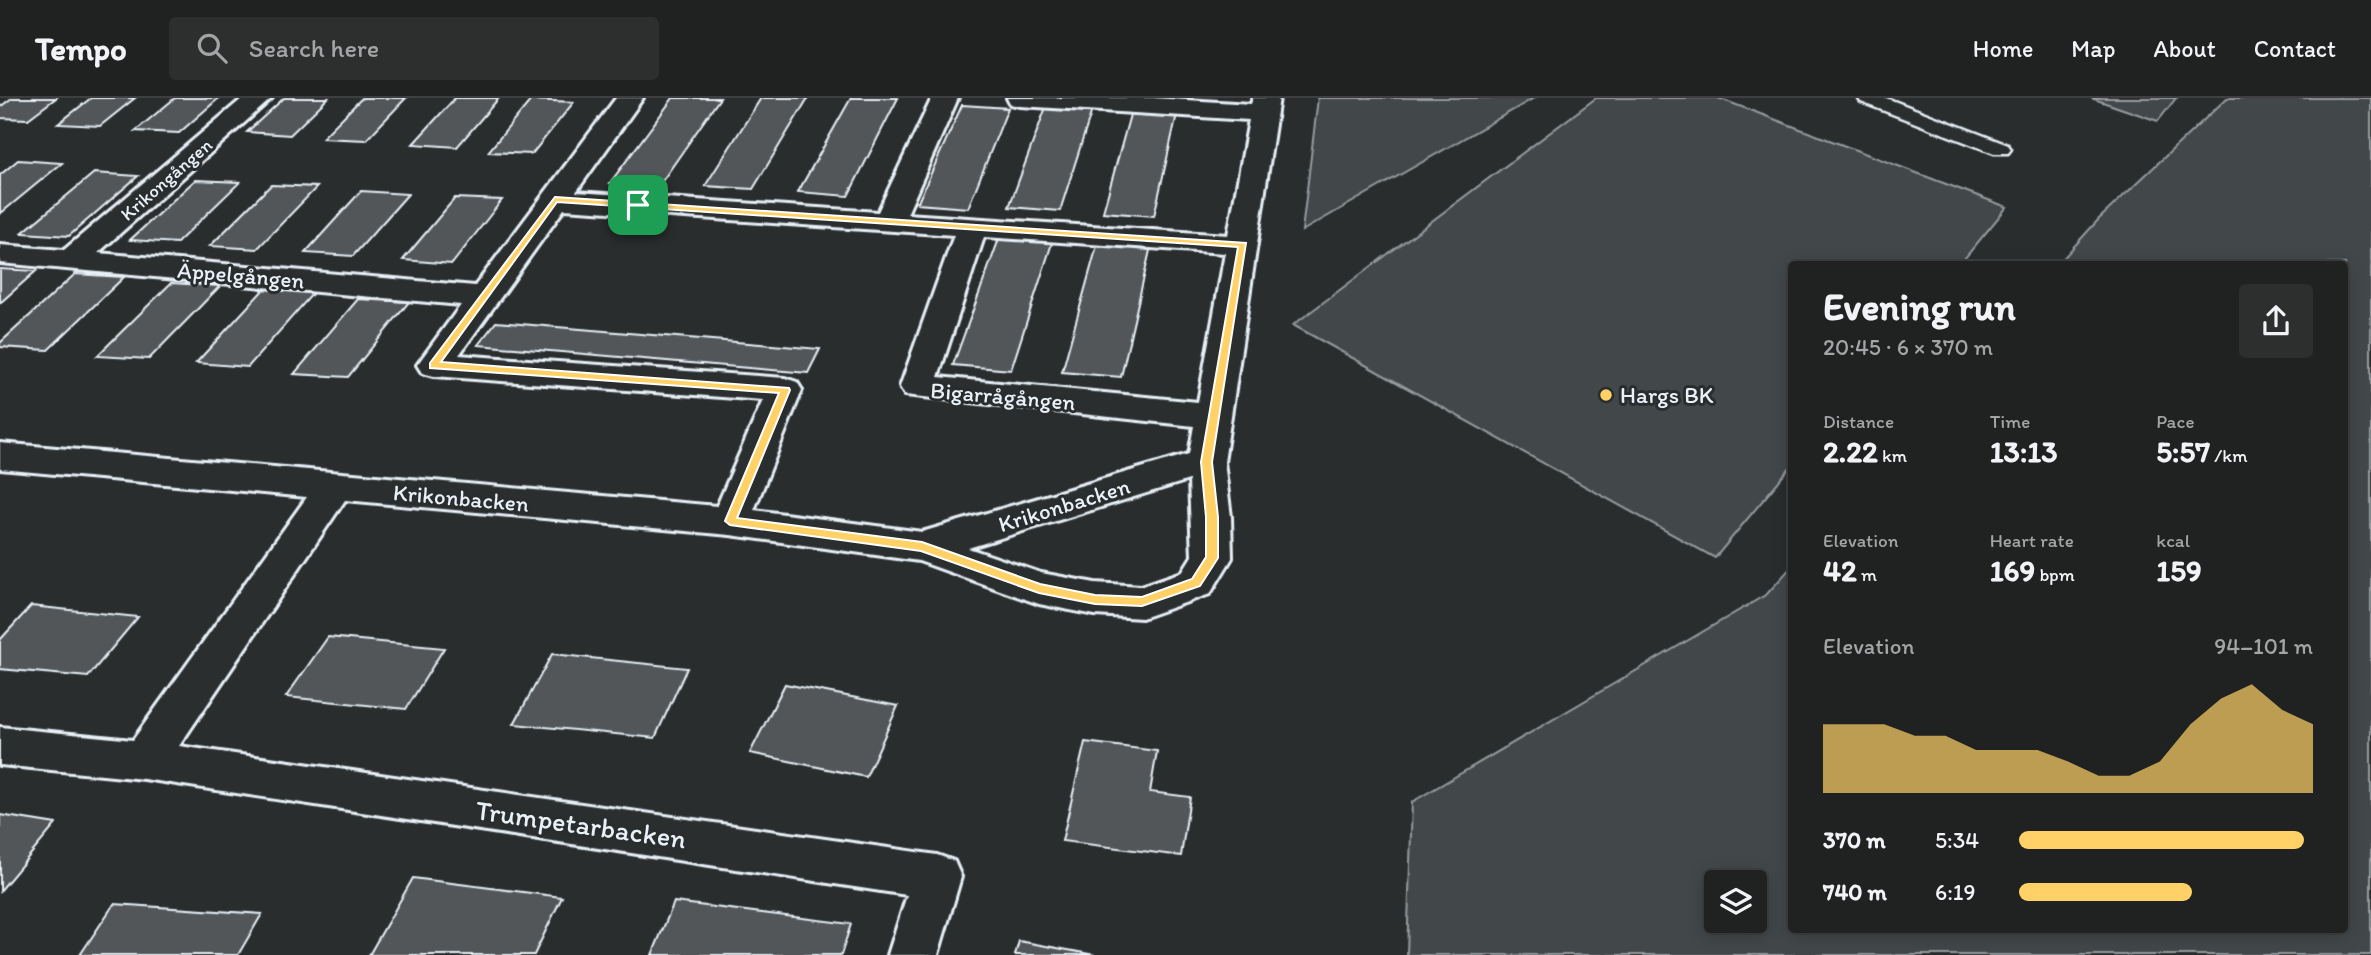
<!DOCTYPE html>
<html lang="en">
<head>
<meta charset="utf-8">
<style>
  body { margin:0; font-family:Itim,sans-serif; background:#2d2f2f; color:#f1f3f6; height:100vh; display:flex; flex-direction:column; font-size:26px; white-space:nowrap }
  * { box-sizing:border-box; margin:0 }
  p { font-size:23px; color:#a2a4a5 }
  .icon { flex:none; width:38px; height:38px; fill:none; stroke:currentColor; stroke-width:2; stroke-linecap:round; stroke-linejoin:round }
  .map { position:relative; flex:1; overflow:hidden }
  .panel { position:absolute; left:1788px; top:163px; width:560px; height:672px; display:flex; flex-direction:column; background:#202222; border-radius:7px; box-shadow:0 4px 18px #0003,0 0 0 2px #3d3f40 }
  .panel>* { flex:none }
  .fabs { position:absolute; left:1704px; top:772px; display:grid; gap:14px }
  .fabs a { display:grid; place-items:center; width:63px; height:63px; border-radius:7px; background:#202222; box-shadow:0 4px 18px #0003,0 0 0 2px #3d3f40; font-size:35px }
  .pin { position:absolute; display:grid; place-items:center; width:60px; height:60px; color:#fff; margin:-30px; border-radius:14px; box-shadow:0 4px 10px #0006 }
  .round { display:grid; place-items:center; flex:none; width:74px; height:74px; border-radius:7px; background:#2d2f2f }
  .summary { display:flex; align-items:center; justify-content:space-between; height:119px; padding:0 35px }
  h1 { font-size:38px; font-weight:700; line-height:52px }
  .figures { display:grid; grid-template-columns:repeat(3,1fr); gap:10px; height:119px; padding:7px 35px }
  .figures div { display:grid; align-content:center }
  .figures b { font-size:30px; font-weight:700 }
  .figures small { font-size:19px; font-weight:400 }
  .figures p { font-size:19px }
  .chart { height:196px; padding:14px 35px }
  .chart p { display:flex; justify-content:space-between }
  .chart svg { width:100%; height:126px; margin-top:7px; fill:#ffd166; opacity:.7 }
  ul { padding:0 35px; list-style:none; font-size:23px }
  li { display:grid; grid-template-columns:112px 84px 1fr; align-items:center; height:52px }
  li i { height:18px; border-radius:9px; background:#ffd166 }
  header { display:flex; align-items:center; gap:42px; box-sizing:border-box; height:98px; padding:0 35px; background:#202222; border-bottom:2px solid #3d3f40 }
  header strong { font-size:33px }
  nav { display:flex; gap:38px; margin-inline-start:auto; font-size:24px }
  .search { width:490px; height:63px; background:#2d2f2f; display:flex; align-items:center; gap:18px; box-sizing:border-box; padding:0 24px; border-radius:7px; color:#a2a4a5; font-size:26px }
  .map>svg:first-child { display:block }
</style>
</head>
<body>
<header>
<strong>Tempo</strong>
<div class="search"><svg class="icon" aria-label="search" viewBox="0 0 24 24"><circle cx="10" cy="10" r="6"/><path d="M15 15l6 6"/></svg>Search here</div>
<nav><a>Home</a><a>Map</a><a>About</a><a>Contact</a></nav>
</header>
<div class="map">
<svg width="2371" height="857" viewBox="0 0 2371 857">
  <rect width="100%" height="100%" fill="#2a2d2e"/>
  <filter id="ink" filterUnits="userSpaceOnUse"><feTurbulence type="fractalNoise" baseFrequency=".0143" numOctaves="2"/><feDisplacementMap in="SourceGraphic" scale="14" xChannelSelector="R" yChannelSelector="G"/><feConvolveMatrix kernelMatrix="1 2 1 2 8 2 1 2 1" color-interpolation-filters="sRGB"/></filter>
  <g filter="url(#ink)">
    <path fill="#424648" stroke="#959ca0" stroke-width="2" fill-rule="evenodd" d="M 1318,0 L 1534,0 L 1302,133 Z
      M 1596,0 L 1718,0 L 2007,109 L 1960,166 L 1792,166 L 1792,367 L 1715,460 L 1293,227 Z
      M 2091,0 L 2176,0 L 2158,23 Z
      M 2227,0 L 2371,0 L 2371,857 L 1407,857 L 1412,704 L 1767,496 L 1792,468 L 1792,831 L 2345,831 L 2345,166 L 2058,166 L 2099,121 ZM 1755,784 L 1755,822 L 1717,822 L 1717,784 Z"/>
    <path fill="#535759" stroke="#e8f1f8" stroke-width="2" d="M 12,0 L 56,0 L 28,21 L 0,20 L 0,9 Z
      M 91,0 L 135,0 L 100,28 L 58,26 Z
      M 175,0 L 219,0 L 179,35 L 135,33 Z
      M 284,0 L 328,0 L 290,37 L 247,34 Z
      M 362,0 L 406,0 L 366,42 L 322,40 Z
      M 455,0 L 499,0 L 457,49 L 413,46 Z
      M 673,0 L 720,0 L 658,89 L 610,85 Z
      M 761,0 L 808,0 L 753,91 L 705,88 Z
      M 851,0 L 898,0 L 848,98 L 798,94 Z
      M 531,2 L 574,4 L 532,56 L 488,54 Z
      M 962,7 L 1008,10 L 968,110 L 917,106 Z
      M 1046,9 L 1092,12 L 1060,113 L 1009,109 Z
      M 1131,13 L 1177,16 L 1154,118 L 1103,114 Z
      M 18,62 L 62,65 L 0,116 L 0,77 Z
      M 94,75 L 138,78 L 69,138 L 22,135 Z
      M 195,82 L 240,84 L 177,145 L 130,142 Z
      M 271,87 L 317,89 L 257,151 L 210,148 Z
      M 361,93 L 408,96 L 353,158 L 305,155 Z
      M 455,100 L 502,102 L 452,166 L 403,162 Z
      M 1000,138 L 1053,142 L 1011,272 L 953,267 Z
      M 1098,144 L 1151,148 L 1121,279 L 1062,274 Z
      M 0,171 L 36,173 L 0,205 Z
      M 75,176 L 124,179 L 48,252 L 0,249 L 0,245 Z
      M 171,185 L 220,188 L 149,261 L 97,258 Z
      M 264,191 L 314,194 L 248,269 L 196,265 Z
      M 358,201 L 409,204 L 348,279 L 294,276 Z
      M 496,224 L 820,251 L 808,275 L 478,247 Z
      M 31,508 L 138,519 L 88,579 L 0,571 L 0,542 Z
      M 328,539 L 444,550 L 406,611 L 286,599 Z
      M 552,556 L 687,570 L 655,640 L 514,626 Z
      M 785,586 L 898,608 L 866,679 L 750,655 Z
      M 1085,644 L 1157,653 L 1150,694 L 1190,699 L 1181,758 L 1062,743 Z
      M 0,717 L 56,726 L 0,793 Z
      M 413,780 L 562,799 L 534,857 L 369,857 Z
      M 674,804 L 851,826 L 841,857 L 652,857 Z
      M 114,806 L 262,816 L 238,857 L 80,857 Z
      M 1019,843 L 1095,857 L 1015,857 Z"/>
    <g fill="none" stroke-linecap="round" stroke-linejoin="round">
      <defs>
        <path id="lane" d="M 1858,0 L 1886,0 L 2008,47 L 2011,51 L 2008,55 L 1994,55 L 1861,4 Z"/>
        <path id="street" d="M 243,0 L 272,0 L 98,155 L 475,188 L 616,0 L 643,0 L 576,94 L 878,114 L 932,0 L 958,0 L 907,116 L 1228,137 L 1249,22 L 1020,8 L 1010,6 L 1007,0 L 1153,0 L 1251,6 L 1253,0 L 1279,0 L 1224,364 L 1231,419 L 1232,460 L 1210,496 L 1142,520 L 1095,517 L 1039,506 L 919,463 L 730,437 L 345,402 L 179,648 L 937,757 L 954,763 L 961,779 L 938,857 L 888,857 L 907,797 L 144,681 L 0,667 L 0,629 L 133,642 L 307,399 L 0,371 L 0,345 L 717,408 L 763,302 L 434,278 L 422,275 L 417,267 L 461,207 L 0,165 L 0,147 L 64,152 ZM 564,111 L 954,137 L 900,289 L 905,297 L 1194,328 L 1189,356 L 922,434 L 754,412 L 802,292 L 797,284 L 785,280 L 459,257 ZM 984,139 L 1225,155 L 1198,304 L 938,279 ZM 1189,382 L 1192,458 L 1182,474 L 1141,488 L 1095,485 L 1041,475 L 968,450 Z"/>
      </defs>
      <use href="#lane" stroke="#e8f1f8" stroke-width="5"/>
      <use href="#street" stroke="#e8f1f8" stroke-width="6"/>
      <use href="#lane" fill="#2a2d2e" fill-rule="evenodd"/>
      <use href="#street" fill="#2a2d2e" fill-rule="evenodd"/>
    </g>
  </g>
  <path fill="#ffd166" stroke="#fff" stroke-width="2" fill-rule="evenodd" d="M 555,99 L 1246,145 L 1212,364 L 1218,419 L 1218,460 L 1200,488 L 1142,508 L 1095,506 L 1039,495 L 921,453 L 730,427 L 725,423 L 779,295 L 430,270 L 430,265 ZM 557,104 L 1238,149 L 1201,364 L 1206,419 L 1206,459 L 1192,481 L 1142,499 L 1095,497 L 1040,486 L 922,444 L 737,420 L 790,292 L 789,290 L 441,264 Z"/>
  <circle fill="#ffd166" stroke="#2a2d2e" stroke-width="2.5" cx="1606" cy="297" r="7"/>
  <g text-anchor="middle" stroke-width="6" stroke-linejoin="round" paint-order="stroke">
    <g font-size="19" fill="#e8f1f8" stroke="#2a2d2e">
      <text transform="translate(166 81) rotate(-41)" y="7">Krikongången</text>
    </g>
    <g font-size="23" fill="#e8f1f8" stroke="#2a2d2e">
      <text transform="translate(241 177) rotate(5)" y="8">Äppelgången</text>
      <text transform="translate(1003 298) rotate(5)" y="8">Bigarrågången</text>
      <text transform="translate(461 400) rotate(5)" y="8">Krikonbacken</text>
      <text transform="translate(1064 407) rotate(-17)" y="8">Krikonbacken</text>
    </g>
    <g font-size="23" fill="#e8f1f8" stroke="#2a2d2e" text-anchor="start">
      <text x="1620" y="305">Hargs BK</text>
    </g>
    <g font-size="28" fill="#e8f1f8" stroke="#2a2d2e">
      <text transform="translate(581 726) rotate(8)" y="10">Trumpetarbacken</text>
    </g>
  </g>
</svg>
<div class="fabs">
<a><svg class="icon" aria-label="layers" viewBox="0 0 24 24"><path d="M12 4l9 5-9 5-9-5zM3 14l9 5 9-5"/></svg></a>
</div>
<div class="pin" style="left:638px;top:107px;background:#1e9e55"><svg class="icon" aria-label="arrive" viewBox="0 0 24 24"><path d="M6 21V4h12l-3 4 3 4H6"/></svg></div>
<section class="panel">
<div class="summary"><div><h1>Evening run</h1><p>20:45 · 6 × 370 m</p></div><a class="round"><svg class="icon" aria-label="share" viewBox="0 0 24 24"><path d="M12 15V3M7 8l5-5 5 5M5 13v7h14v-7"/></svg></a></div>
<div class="figures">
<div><p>Distance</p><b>2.22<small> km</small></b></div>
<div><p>Time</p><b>13:13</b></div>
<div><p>Pace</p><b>5:57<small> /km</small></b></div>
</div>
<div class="figures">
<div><p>Elevation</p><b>42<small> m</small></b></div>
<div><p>Heart rate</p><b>169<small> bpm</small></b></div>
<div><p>kcal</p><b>159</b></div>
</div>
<div class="chart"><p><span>Elevation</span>94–101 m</p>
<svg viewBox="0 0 160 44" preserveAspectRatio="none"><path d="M0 44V20L10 20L20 20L30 24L40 24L50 29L60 29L70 29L80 33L90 38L100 38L110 33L120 20L130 11L140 6L150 15L160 20V44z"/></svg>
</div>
<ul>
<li><b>370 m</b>5:34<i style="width:97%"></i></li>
<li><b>740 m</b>6:19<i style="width:59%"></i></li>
</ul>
</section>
</div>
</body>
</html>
